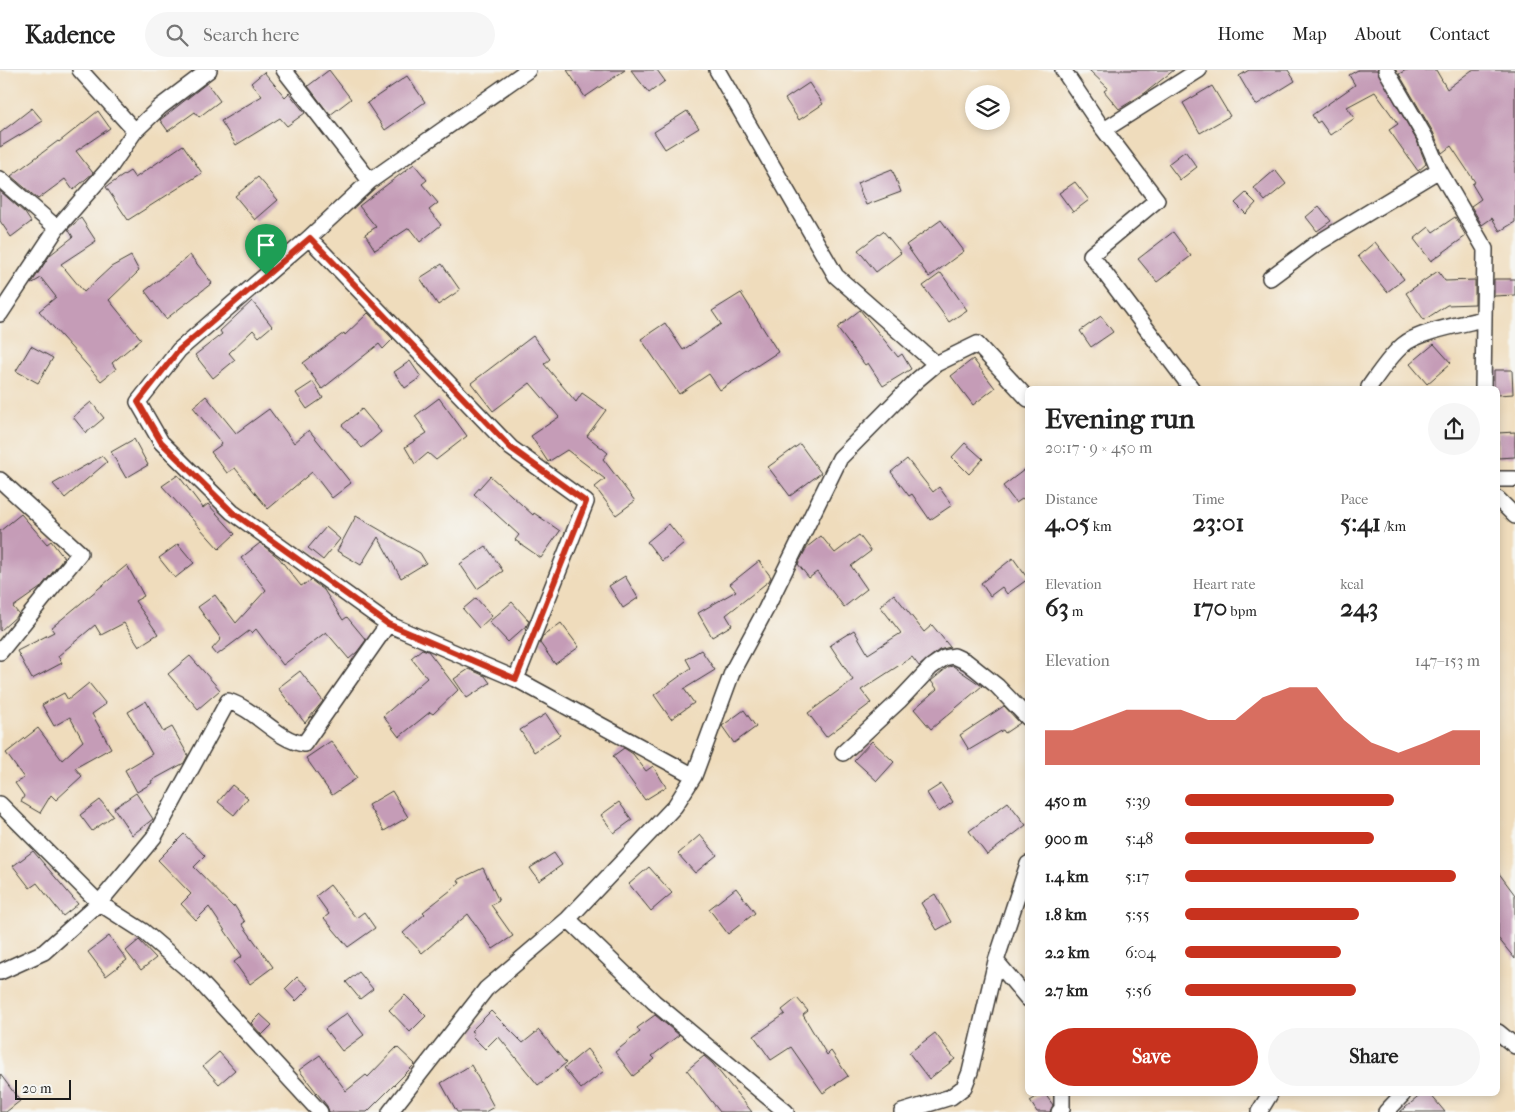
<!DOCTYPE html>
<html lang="en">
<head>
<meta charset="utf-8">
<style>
  body { margin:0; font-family:"IM FELL French Canon",serif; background:#f6f6f6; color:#222; height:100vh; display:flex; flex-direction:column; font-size:19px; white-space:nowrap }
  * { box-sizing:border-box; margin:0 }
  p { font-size:16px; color:#767676 }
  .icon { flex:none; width:28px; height:28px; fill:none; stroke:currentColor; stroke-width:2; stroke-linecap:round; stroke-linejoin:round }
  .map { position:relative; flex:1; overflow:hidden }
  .side { position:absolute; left:1025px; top:316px; width:475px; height:710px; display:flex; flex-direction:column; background:#fff; border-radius:8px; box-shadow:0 2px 8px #0003 }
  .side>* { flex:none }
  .controls { position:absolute; left:965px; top:15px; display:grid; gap:10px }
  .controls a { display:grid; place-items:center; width:45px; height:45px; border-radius:50%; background:#fff; box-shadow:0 2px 8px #0003; font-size:25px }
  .scale { position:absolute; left:15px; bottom:12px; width:56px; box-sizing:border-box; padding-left:5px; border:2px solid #1c1c1c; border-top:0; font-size:14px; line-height:18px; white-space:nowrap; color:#1c1c1c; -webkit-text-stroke:4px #f6f6f2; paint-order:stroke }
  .pin { position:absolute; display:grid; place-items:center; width:42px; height:42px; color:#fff; margin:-51px -21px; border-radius:50% 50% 50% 0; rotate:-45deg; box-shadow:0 0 5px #0007 }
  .pin .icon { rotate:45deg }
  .round { display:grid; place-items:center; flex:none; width:52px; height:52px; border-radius:26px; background:#f6f6f6 }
  .head { display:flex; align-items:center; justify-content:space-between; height:85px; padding:0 20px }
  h1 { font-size:28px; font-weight:700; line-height:38px }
  .metrics { display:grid; grid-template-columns:repeat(3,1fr); gap:8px; height:85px; padding:5px 20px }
  .metrics div { display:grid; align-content:center }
  .metrics b { font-size:25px; font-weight:700 }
  .metrics small { font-size:14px; font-weight:400 }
  .metrics p { font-size:14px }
  .chart { height:140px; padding:10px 20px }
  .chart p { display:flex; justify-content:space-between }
  .chart svg { width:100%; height:90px; margin-top:5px; fill:#c8321e; opacity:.7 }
  .action { display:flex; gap:10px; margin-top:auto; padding:10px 20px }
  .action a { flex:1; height:58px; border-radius:30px; background:#c8321e; color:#fff; font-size:20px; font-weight:700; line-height:58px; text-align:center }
  .action a+a { background:#f6f6f6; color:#222 }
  ul { padding:0 20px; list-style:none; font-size:16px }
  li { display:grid; grid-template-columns:80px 60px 1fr; align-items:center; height:38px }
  li i { height:12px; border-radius:6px; background:#c8321e }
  header { display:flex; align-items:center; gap:30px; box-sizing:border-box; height:70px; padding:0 25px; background:#fff; border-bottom:1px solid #e0e0e0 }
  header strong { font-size:24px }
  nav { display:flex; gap:28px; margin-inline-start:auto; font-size:18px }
  .search { width:350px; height:45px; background:#f6f6f6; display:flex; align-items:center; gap:12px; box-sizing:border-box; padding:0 18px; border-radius:28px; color:#767676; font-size:19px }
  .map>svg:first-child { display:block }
</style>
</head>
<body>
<header>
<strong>Kadence</strong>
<div class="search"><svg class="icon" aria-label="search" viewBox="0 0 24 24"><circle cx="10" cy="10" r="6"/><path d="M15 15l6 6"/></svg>Search here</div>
<nav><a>Home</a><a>Map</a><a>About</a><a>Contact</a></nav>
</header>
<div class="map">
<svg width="1515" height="1042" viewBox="0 0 1515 1042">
  <rect width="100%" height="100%" fill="#f6f6f2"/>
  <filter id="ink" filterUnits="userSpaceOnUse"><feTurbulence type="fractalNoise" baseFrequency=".02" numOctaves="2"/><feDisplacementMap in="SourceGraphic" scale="10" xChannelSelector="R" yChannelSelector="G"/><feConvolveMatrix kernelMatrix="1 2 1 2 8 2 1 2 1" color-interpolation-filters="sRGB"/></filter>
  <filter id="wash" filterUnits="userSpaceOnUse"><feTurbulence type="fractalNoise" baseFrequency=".0096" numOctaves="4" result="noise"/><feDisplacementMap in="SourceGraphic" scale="20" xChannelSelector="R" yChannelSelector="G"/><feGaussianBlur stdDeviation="1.12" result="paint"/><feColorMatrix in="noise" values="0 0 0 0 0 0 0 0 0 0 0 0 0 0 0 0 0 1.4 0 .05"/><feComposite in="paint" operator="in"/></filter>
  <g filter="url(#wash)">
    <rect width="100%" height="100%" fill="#efdcbc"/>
    <g id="blocks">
      <path fill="#c59cb7" d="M 329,0 L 351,29 L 330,45 L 308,16 Z
        M 567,0 L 625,0 L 585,27 Z
        M 631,0 L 657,0 L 665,11 L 649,23 Z
        M 1089,0 L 1174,0 L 1145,23 L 1119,39 L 1104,21 L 1108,18 Z
        M 1249,0 L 1288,0 L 1295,11 L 1256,35 L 1239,6 Z
        M 1358,0 L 1377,0 L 1417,71 L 1426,94 L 1418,101 L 1389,60 L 1398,54 L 1375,22 L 1347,37 L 1355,48 L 1330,65 L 1320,51 L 1317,53 L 1312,45 L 1355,15 L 1349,5 Z
        M 1406,0 L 1436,0 L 1447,19 L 1472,0 L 1515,0 L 1515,152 L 1500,161 L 1492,148 L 1482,155 L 1471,136 L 1481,129 L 1472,114 L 1475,112 L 1451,76 L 1442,83 L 1433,62 L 1399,4 Z
        M 264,2 L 285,27 L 289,23 L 305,43 L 287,56 L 280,48 L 236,75 L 221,51 L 262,26 L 251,13 Z
        M 407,6 L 425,32 L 385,60 L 367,33 Z
        M 207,13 L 220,31 L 199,47 L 195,42 L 168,61 L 160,50 Z
        M 809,13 L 823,34 L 799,50 L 785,29 Z
        M 1212,16 L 1230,46 L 1200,63 L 1183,33 Z
        M 32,38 L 43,51 L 0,77 L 0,63 Z
        M 98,41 L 110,58 L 76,81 L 93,103 L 73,120 L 65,109 L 38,129 L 11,106 L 58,71 L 59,72 Z
        M 687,41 L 699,58 L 665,79 L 654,62 Z
        M 183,75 L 202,103 L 128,150 L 106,117 L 130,101 L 135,108 Z
        M 1185,81 L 1197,97 L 1180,110 L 1168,94 Z
        M 414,94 L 427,110 L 422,114 L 438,133 L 429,140 L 441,155 L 420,172 L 409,158 L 375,180 L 365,164 L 376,157 L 359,136 Z
        M 892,99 L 901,122 L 866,135 L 857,113 Z
        M 1275,100 L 1286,114 L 1265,131 L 1254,118 Z
        M 258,107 L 278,130 L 255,150 L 235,126 Z
        M 1075,112 L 1089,130 L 1073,142 L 1059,123 Z
        M 0,121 L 25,143 L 31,152 L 11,167 L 0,151 Z
        M 1246,123 L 1256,133 L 1246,144 L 1235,133 Z
        M 1319,136 L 1331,151 L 1317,161 L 1306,147 Z
        M 1455,147 L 1466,166 L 1431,191 L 1414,169 L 1429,157 L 1433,162 Z
        M 81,148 L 96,171 L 61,194 L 84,222 L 111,197 L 131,186 L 139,201 L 109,230 L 141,269 L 112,293 L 116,299 L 101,311 L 39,241 L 56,227 L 41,208 L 31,214 L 50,185 L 73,167 L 68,159 Z
        M 941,150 L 964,181 L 929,207 L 906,175 Z
        M 883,161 L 901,183 L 876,202 L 858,180 Z
        M 1173,162 L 1191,186 L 1157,212 L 1138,189 Z
        M 1375,172 L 1404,209 L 1387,222 L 1358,186 Z
        M 190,185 L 212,213 L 166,249 L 145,221 Z
        M 442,194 L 460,220 L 438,235 L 420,208 Z
        M 1438,201 L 1445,211 L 1475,210 L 1475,234 L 1447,235 L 1424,250 L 1406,223 Z
        M 941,203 L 967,240 L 949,252 L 923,216 Z
        M 1494,209 L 1515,209 L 1515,225 L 1494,226 Z
        M 741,223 L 778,282 L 720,320 L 709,304 L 679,324 L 641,269 L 665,253 L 683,280 L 721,254 L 712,241 Z
        M 252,231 L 272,256 L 259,267 L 253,260 L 229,283 L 235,290 L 213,308 L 195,285 L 222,264 L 220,261 Z
        M 860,240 L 898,287 L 902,284 L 911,299 L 883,316 L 868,293 L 865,295 L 837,258 Z
        M 368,243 L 393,269 L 383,279 L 379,274 L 322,319 L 303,293 L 344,263 L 345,265 Z
        M 1101,246 L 1113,262 L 1091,277 L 1080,261 Z
        M 533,266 L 550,289 L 544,294 L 576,332 L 582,323 L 606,340 L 587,366 L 608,383 L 603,389 L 635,431 L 616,445 L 595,417 L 605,409 L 567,380 L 548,392 L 531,366 L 559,347 L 530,313 L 493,341 L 471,313 Z
        M 1434,274 L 1451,293 L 1427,314 L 1410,294 Z
        M 31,276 L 53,288 L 38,313 L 16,301 Z
        M 973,289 L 995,318 L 973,335 L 951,306 Z
        M 410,291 L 421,307 L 405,318 L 394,302 Z
        M 1494,300 L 1512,300 L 1513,324 L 1498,325 L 1498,319 L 1494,319 Z
        M 313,312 L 323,328 L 307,339 L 296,323 Z
        M 206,326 L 236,363 L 269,339 L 294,373 L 309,360 L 351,413 L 332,428 L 312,402 L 268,439 L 235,398 L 227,403 L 211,382 L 222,374 L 193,337 Z
        M 439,328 L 467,366 L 436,390 L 428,383 L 415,394 L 405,377 L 427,363 L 415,346 Z
        M 91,332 L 104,348 L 86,363 L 73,347 Z
        M 362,339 L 381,362 L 362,378 L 342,355 Z
        M 1515,362 L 1515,387 L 1498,388 L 1498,363 Z
        M 134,369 L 148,395 L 126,408 L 111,382 Z
        M 965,373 L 983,389 L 969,404 L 952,387 Z
        M 800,374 L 821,403 L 790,426 L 768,397 Z
        M 102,386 L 107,392 L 65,428 L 53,414 Z
        M 907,389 L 933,422 L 939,417 L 952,435 L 930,450 L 912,424 L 909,426 L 891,402 Z
        M 1028,397 L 1028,425 L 1016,433 L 1003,416 Z
        M 178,405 L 203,438 L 208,434 L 235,464 L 219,479 L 162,416 Z
        M 490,406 L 533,445 L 534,443 L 560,461 L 541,488 L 515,470 L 519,465 L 474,424 Z
        M 21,444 L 47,474 L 51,471 L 64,488 L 40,518 L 13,537 L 19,544 L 0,561 L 0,461 Z
        M 356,446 L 420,483 L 426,493 L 401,508 L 378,467 L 361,495 L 337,481 Z
        M 669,454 L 684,473 L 662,491 L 647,472 Z
        M 326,457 L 340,469 L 323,490 L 308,478 Z
        M 859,465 L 871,481 L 851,496 L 867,519 L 844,537 L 817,502 L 809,508 L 798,494 L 807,477 L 821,466 L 835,483 Z
        M 260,473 L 279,488 L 301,516 L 311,510 L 324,520 L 343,550 L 347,547 L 366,570 L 357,582 L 349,589 L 326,562 L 283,595 L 256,559 L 252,563 L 249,561 L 217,585 L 212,579 L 221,569 L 198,537 L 215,525 L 236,553 L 266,520 L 241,488 Z
        M 178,474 L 194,493 L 175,508 L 159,488 Z
        M 486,476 L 503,501 L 477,519 L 460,494 Z
        M 1013,488 L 1028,509 L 1007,524 L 1002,517 L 990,526 L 981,513 Z
        M 759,491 L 771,507 L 769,511 L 726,545 L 732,555 L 712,567 L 698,543 L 736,521 L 730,514 Z
        M 127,495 L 144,526 L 135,531 L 158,564 L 139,576 L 124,553 L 101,565 L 95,555 L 58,586 L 62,593 L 32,609 L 17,581 L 54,562 L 51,558 Z
        M 625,506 L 638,528 L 623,538 L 609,516 Z
        M 894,524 L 924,562 L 932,555 L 950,577 L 939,580 L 919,596 L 912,587 L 861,620 L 871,633 L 826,667 L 808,643 L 853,610 L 830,575 L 854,560 L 868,584 L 901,563 L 880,536 Z
        M 476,528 L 492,546 L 479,558 L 463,539 Z
        M 512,532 L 529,551 L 527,555 L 508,572 L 489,552 Z
        M 561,553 L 579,577 L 555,594 L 540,573 L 543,566 Z
        M 422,579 L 428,581 L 458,620 L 433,644 L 430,642 L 399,667 L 383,646 L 427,608 L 411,588 Z
        M 701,580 L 715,600 L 684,619 L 694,633 L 671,649 L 654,625 L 691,598 L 686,589 Z
        M 190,586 L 220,620 L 198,639 L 168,604 Z
        M 953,596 L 982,616 L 931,659 L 914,639 L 937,619 L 931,611 L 948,597 Z
        M 469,599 L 485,606 L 490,613 L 467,628 L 454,609 Z
        M 300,601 L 323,631 L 305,653 L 278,618 Z
        M 89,613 L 106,634 L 92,644 L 111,678 L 75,698 L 82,706 L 56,730 L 51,725 L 40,743 L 21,732 L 24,726 L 15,713 L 24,708 L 6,683 L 38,658 L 62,690 L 83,671 L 70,647 L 54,656 L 42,635 L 64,623 L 68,630 Z
        M 146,631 L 163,662 L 172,657 L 188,685 L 184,693 L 151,711 L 152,713 L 137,722 L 125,700 L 152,684 L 128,642 Z
        M 1004,636 L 1020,653 L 1005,663 L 1003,660 L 969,680 L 960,665 Z
        M 744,640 L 756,657 L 734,673 L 722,656 Z
        M 546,644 L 560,665 L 534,682 L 520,660 Z
        M 331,671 L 357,708 L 332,725 L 306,688 Z
        M 872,671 L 894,692 L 877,711 L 854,690 Z
        M 624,678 L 633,684 L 646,701 L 653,696 L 666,717 L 645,730 L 613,686 Z
        M 941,714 L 953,732 L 939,742 L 927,723 Z
        M 232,715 L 248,728 L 234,745 L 218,732 Z
        M 392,721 L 408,747 L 384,761 L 368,735 Z
        M 136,723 L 153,749 L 132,765 L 114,738 Z
        M 100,730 L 113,746 L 92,761 L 80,745 Z
        M 619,732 L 632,750 L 614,763 L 601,745 Z
        M 1008,732 L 1026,755 L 987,785 L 969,761 Z
        M 184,764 L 205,786 L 194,797 L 233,837 L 234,835 L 245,852 L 242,854 L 273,897 L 250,914 L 234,892 L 242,886 L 209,837 L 196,850 L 181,834 L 191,824 L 158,790 Z
        M 700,765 L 717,785 L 695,803 L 678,784 Z
        M 33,781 L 78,834 L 63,846 L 37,813 L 30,818 L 13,796 Z
        M 554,783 L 562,795 L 539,811 L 530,798 Z
        M 649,797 L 672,823 L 651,841 L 629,814 Z
        M 483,798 L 499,831 L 491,835 L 513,866 L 493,879 L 468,844 L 422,883 L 403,863 L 425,844 L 423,842 L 460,813 L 458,810 Z
        M 1498,802 L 1515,825 L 1515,889 L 1498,868 Z
        M 330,815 L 356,848 L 364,842 L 375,858 L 348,877 L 324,848 L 329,844 L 316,826 Z
        M 736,818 L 755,843 L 728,864 L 709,839 Z
        M 935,824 L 951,852 L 937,860 L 921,833 Z
        M 109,866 L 127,890 L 106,906 L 88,882 Z
        M 139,870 L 156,888 L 141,900 L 126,881 Z
        M 359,902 L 373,919 L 360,929 L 346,912 Z
        M 297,907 L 309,918 L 296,931 L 285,919 Z
        M 405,925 L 426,946 L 410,962 L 389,940 Z
        M 797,928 L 808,941 L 803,945 L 827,985 L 831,981 L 848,1006 L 823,1023 L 791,977 L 771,990 L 754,966 L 785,944 L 782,940 Z
        M 491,941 L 523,973 L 539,960 L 566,993 L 538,1015 L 498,966 L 485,979 L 472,966 L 474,963 L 471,961 Z
        M 347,943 L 364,965 L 342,981 L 325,959 Z
        M 260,944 L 272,955 L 262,965 L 251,953 Z
        M 655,945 L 679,965 L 652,986 L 655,989 L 633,1006 L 615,982 L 640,962 L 637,958 Z
        M 935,963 L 955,989 L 929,1009 L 909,983 Z
        M 397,977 L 415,994 L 367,1042 L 329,1042 L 327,1036 L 299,1000 L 320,985 L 346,1021 L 366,1005 L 368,1007 Z
        M 587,979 L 604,1001 L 581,1019 L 564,998 Z
        M 219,982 L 235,1000 L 219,1014 L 203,996 Z
        M 704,986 L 713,994 L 752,1042 L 720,1042 L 687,1000 Z
        M 471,995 L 494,1037 L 485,1042 L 457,1042 L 441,1013 Z
        M 0,1004 L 20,1031 L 6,1042 L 0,1042 Z
        M 1041,1024 L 1045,1024 L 1053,1035 L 1050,1042 L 1037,1042 L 1030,1031 Z
        M 1422,1024 L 1430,1024 L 1445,1042 L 1400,1042 Z"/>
    </g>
  </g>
  <g filter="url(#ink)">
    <use href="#blocks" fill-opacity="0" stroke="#3c3934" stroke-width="1"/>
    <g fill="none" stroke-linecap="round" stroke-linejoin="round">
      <defs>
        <path id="street" d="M 80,0 L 135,61
          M 284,0 L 370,111 L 528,0
          M 717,0 L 836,206 L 936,294
          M 1063,0 L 1098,52 L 1157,130 L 1091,185 L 1192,319
          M 1386,0 L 1425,67 L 1439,100 L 1485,179 L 1483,319
          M 1104,60 L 1199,0
          M 0,109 L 57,158 L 111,96 L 135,61 L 160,37 L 209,0
          M 309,168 L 511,378 L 586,432 L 516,609
          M 1270,208 L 1313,176 L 1439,100
          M 0,244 L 57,158
          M 1369,317 C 1379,303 1390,286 1403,275 C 1418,262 1463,254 1483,249
          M 1498,409 L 1515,409
          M 0,410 L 80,483 L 0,582
          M 1498,429 L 1515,446
          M 388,554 L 516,609 L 694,706 L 733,600 L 766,539 L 840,388 L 917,310 L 936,294 L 977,274 L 1028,329
          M 843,683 L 899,631 L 931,597 L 944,588 L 954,586 L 967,592 L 997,616 L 1028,648
          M 0,734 L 99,833 L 143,861 L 192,903 L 320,1042
          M 1028,794 L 996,891 L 1028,929
          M 568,849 L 654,932 L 786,1042
          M 0,902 L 44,882 L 99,833 L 154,767 L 228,631 C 257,640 275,669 304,674 L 388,554 L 232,442 L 161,372 L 138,332 L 179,280 L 309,168 L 370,111
          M 1498,962 L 1515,976
          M 390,1042 L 486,919 L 568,849 L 675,736 L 694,706
          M 902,1042 L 951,1027 L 964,1017 L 970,1002 L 996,891
          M 1059,1042 L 1062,1039 L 1062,1024
          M 1259,1042 L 1270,1024
          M 1386,1042 L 1403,1024"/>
      </defs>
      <use href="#street" stroke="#3c3934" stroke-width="18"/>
      <use href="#street" stroke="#fff" stroke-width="15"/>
    </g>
  </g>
  <g fill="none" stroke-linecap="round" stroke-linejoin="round" filter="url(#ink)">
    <defs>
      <path id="route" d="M 310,168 L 511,378 L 586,432 L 516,609 L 388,554 L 232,442 L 161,372 L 138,332 L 179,280 Z"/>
    </defs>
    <use href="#route" stroke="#fff" stroke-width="10"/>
    <use href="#route" stroke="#c8321e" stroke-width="6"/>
  </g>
</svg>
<div class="controls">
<a><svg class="icon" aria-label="layers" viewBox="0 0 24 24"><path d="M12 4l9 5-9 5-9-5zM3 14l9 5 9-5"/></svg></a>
</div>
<div class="scale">20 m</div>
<div class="pin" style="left:266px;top:205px;background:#1e9e55"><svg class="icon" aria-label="arrive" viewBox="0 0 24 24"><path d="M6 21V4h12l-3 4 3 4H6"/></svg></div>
<section class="side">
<div class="head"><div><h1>Evening run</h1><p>20:17 · 9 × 450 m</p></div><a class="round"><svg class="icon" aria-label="share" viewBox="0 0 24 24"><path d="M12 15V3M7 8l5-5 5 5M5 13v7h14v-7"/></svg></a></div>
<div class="metrics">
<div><p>Distance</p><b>4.05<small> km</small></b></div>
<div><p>Time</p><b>23:01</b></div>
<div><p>Pace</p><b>5:41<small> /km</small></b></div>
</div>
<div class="metrics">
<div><p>Elevation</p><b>63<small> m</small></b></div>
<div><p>Heart rate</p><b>170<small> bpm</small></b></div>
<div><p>kcal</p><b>243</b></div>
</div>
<div class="chart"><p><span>Elevation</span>147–153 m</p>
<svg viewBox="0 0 160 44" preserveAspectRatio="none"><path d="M0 44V27L10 27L20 22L30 17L40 17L50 17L60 22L70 22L80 11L90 6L100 6L110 22L120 33L130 38L140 33L150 27L160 27V44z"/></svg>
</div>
<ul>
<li><b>450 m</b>5:39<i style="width:71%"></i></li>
<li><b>900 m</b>5:48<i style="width:64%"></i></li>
<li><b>1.4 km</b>5:17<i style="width:92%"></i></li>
<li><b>1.8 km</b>5:55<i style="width:59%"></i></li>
<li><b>2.2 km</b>6:04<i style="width:53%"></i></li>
<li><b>2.7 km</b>5:56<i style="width:58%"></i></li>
</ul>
<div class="action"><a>Save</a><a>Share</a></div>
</section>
</div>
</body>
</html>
